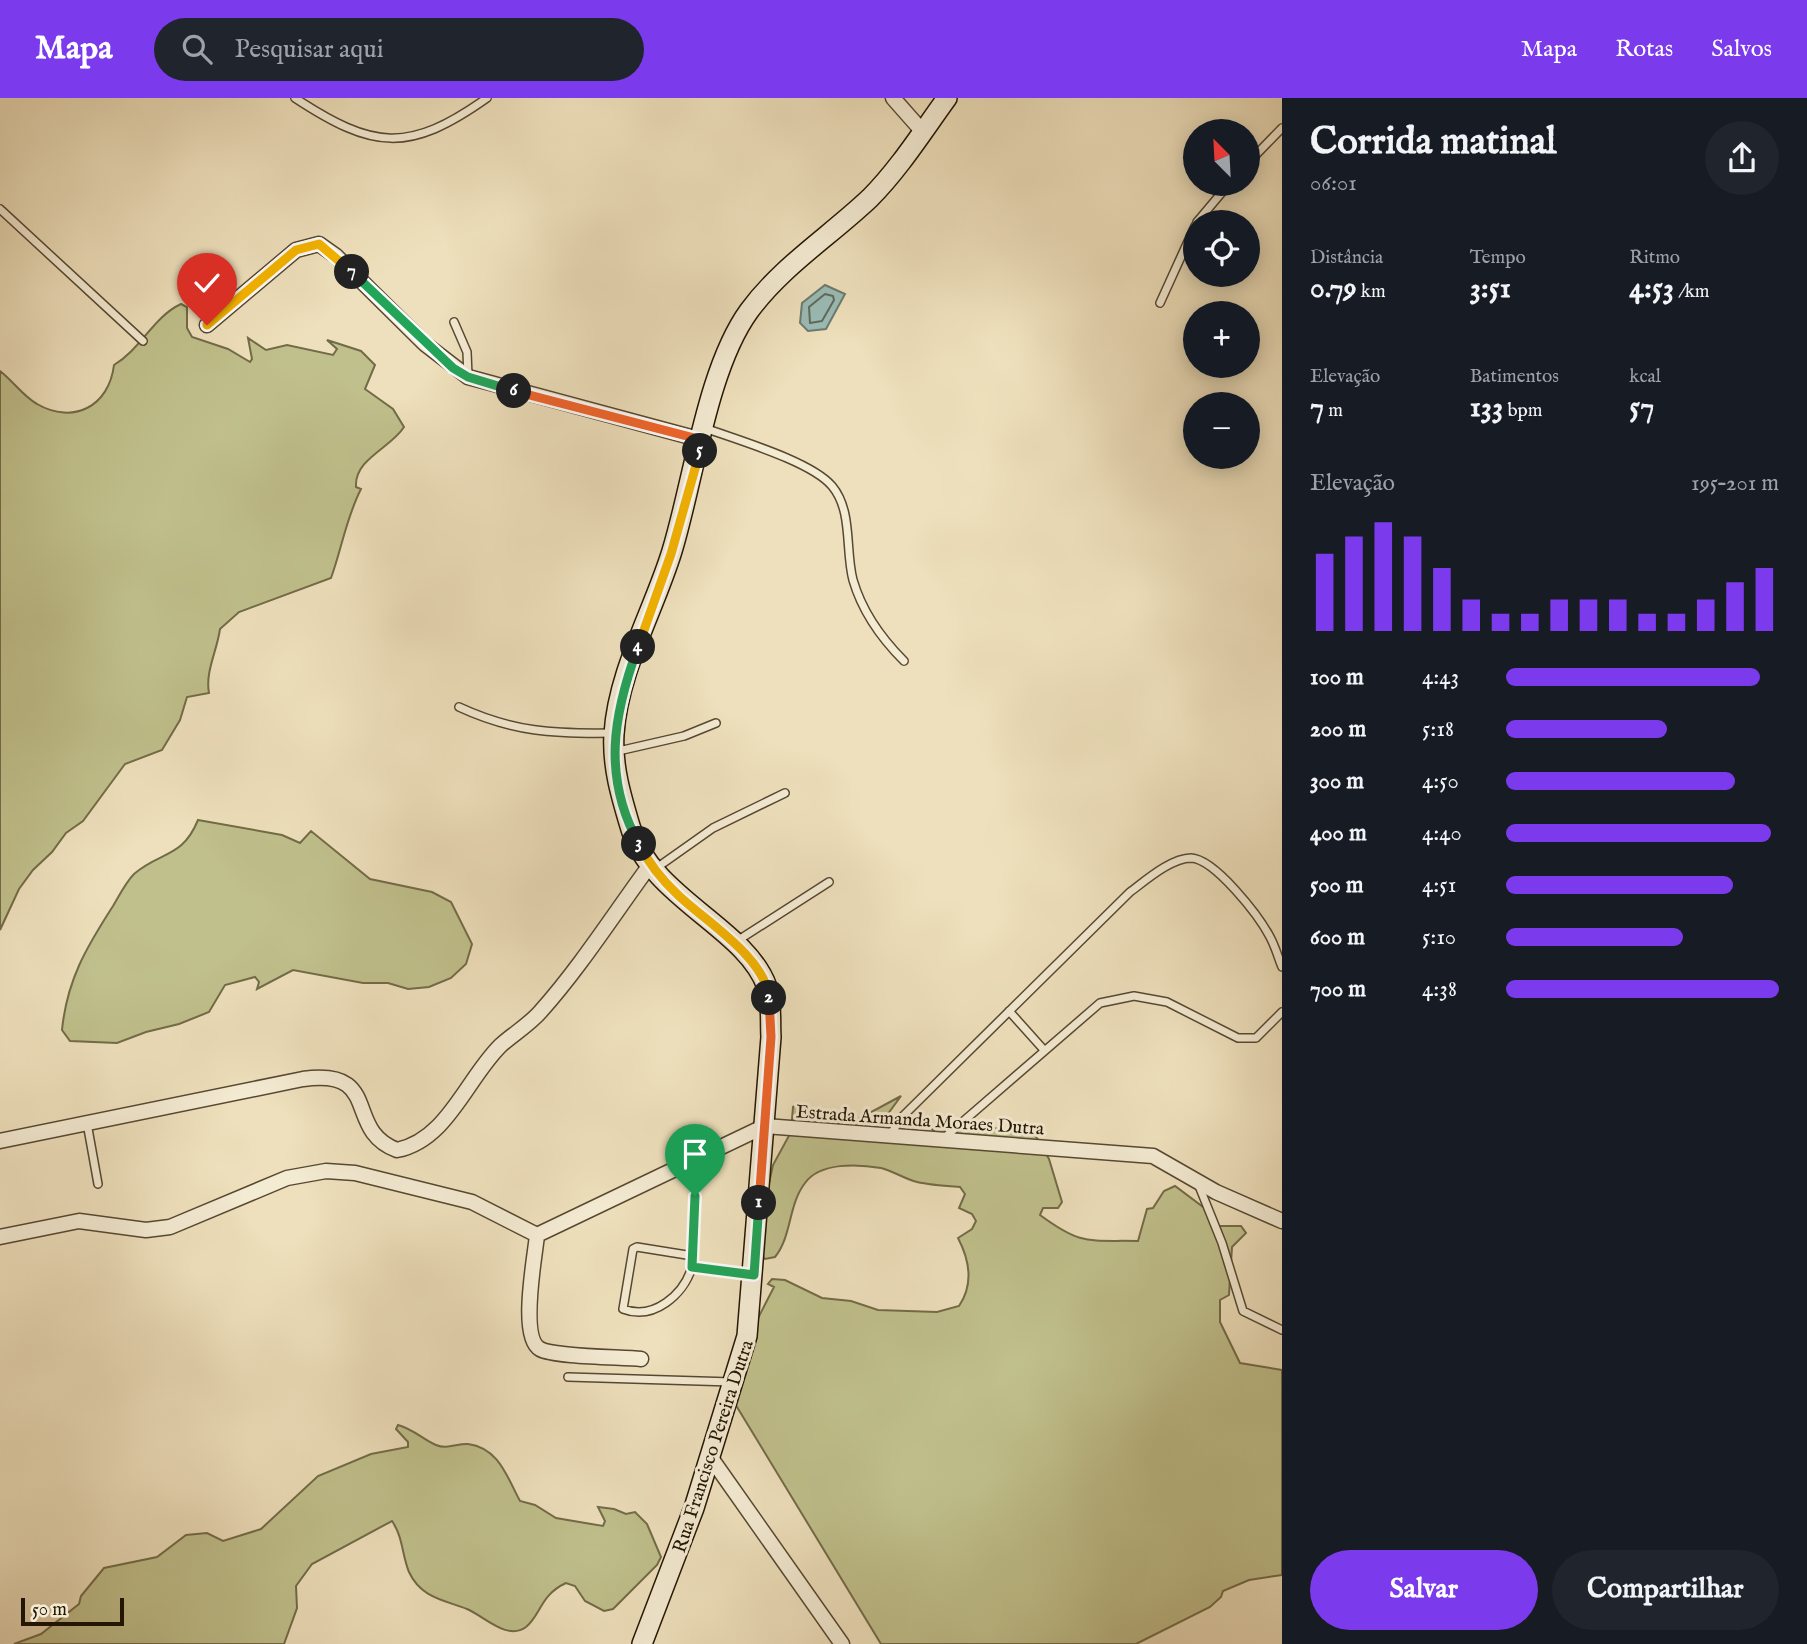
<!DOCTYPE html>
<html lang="pt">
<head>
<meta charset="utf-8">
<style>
  body { margin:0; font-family:"IM FELL English",serif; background:#20242c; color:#f1f3f6; height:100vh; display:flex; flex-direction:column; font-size:26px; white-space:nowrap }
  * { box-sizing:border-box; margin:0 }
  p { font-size:23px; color:#9ea1a6 }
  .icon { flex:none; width:38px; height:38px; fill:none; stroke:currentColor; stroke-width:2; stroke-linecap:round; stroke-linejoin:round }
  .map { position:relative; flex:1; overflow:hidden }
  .side { display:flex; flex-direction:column; background:#171b24; width:525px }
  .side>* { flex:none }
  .needle { width:46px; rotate:336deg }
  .tools { position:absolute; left:1183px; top:21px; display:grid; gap:14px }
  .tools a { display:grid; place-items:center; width:77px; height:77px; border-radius:50%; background:#171b24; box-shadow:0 4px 18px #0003; font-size:35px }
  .scale { position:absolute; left:21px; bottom:18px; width:103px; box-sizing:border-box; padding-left:7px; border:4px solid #241604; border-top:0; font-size:19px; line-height:24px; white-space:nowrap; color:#241604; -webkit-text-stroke:5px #f4ebd3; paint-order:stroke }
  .pin { position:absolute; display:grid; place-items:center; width:60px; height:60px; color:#fff; margin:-72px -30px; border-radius:50% 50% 50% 0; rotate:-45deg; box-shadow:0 0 7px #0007 }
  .pin .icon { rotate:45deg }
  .km { position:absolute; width:35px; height:35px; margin:-18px; border-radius:50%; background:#222; color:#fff; font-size:19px; line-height:35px; text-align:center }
  .round { display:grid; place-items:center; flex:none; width:74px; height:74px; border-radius:37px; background:#20242c }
  .summary { display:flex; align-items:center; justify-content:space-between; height:119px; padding:0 28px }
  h1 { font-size:38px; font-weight:700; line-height:52px }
  .metrics { display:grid; grid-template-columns:repeat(3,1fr); gap:10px; height:119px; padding:7px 28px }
  .metrics div { display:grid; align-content:center }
  .metrics b { font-size:30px; font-weight:700 }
  .metrics small { font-size:19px; font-weight:400 }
  .metrics p { font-size:19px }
  .chart { height:196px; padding:14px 28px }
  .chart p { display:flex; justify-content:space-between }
  .chart svg { width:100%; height:126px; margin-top:7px; stroke:#7c3aed; stroke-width:6 }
  .cta { display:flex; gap:14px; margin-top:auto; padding:14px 28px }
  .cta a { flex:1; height:80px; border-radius:42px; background:#7c3aed; color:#fff; font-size:28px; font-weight:700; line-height:80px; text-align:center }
  .cta a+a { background:#20242c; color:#f1f3f6 }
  ul { padding:0 28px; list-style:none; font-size:23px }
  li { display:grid; grid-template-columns:112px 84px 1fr; align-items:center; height:52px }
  li i { height:18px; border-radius:9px; background:#7c3aed }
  header { display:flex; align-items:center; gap:42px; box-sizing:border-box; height:98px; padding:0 35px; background:#7c3aed; color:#fff }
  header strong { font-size:33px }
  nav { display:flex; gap:38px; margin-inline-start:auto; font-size:24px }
  .search { width:490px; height:63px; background:#20242c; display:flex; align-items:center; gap:18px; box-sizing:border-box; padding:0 24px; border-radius:38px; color:#9ea1a6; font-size:26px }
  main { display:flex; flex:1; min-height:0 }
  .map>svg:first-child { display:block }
</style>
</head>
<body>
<header>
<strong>Mapa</strong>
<div class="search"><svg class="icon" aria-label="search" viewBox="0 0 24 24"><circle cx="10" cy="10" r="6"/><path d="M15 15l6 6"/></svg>Pesquisar aqui</div>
<nav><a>Mapa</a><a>Rotas</a><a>Salvos</a></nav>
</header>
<main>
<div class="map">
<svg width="1282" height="1546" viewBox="0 0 1282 1546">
  <rect width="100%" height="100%" fill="#eee0bc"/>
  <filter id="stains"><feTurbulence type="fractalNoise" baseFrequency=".00286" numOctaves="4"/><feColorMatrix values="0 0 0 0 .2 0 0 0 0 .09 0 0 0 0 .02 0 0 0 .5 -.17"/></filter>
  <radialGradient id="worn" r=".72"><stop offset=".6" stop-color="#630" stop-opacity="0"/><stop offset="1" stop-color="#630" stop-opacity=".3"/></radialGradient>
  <path fill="#c0c08c" stroke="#726b48" stroke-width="2" d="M 181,206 L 187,209 L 187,230 L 192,239 L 228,251 L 250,264 L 252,261 L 248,240 L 266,252 L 287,247 L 333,257 L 337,251 L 327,242 L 361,253 L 375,267 L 365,291 L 393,311 L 404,329 C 391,350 354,361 356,389 L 361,391 C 346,420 342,450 331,480 L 239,514 L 220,531 C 217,553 205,574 209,595 L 187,599 L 180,622 L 162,652 L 125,666 L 83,723 L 66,735 L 52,754 L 33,772 L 19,791 L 0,832 L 0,273 C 12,282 24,299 37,306 C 74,327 109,308 114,267 C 141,251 153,219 181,206 Z
    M 198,722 L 282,737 L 300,745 L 311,733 L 370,781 L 432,794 L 451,804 L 472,846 L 466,866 L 451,880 L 429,889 L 408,891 L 388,885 L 363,885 L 293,872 L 257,891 L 259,884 L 255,879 L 225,887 L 209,914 L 179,926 L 146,934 L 117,945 L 70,943 L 62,932 C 67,882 86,850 113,808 C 119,798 126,784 134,776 C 160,753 182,761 198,722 Z
    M 901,998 L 885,1020 L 883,1030 L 946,1045 L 932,1031 L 962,1022 L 1022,1037 L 1034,1035 L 1049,1061 L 1062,1104 L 1058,1110 L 1043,1110 L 1040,1117 C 1082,1148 1088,1142 1138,1143 L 1147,1111 L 1153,1110 L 1164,1093 L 1175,1088 L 1207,1112 L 1215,1128 L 1241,1128 L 1246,1135 L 1232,1149 L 1229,1197 L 1220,1202 L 1220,1224 L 1240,1265 L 1282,1272 L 1282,1477 L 1249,1482 L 1223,1493 L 1221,1499 L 1210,1509 L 1136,1546 L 881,1546 L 734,1304 L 757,1222 L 774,1189 L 768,1186 L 772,1181 L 785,1182 L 822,1200 L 851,1203 L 878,1212 L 937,1214 L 959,1208 C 974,1186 970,1163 958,1140 L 972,1131 L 976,1123 L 972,1116 L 959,1110 L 965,1096 L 960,1089 C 946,1088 930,1087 917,1084 C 905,1081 893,1073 881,1070 C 858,1066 820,1064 805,1085 C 788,1107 792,1138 775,1159 L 765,1161 L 761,1156 L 763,1113 L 773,1067 L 791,1034 L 793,1009 L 799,1006 L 829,1018 L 825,1026 L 851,1025 Z
    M 398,1327 C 415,1332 422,1341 436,1347 C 447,1352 458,1345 468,1346 C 499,1350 507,1379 520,1403 L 535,1407 L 556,1420 L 603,1428 L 605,1423 L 598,1409 L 614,1411 L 626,1416 L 635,1414 L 647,1426 L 661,1459 L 657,1467 L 613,1511 L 604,1513 L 585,1503 L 575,1488 L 566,1485 C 540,1497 541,1517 526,1529 C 507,1543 484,1518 467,1511 C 444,1502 421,1500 409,1474 C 402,1457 403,1439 392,1423 L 312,1466 L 296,1488 L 297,1510 L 284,1546 L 14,1546 L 41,1536 L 79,1506 L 81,1498 L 104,1470 L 157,1459 L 186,1437 L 207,1435 L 223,1443 L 261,1431 L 318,1378 L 371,1356 L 408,1349 L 408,1344 L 396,1331 Z"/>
  <path fill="#9abcb6" stroke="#6b7a6f" stroke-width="2" d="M 825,187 L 845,196 L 826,231 L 808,233 L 800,225 L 802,205 Z"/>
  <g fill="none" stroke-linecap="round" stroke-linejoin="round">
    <path stroke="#5f695d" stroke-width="2" d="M 825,196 L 833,198 L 834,202 L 822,223 L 810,225 L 809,209 Z"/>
    <defs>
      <path id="lane" d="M 295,0 C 373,51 408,56 487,0
        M 1248,65 L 1282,30
        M 0,111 L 143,243
        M 1197,124 L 1229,86
        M 1160,205 L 1195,128
        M 454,224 L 467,254 L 468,278
        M 705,330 C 737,342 811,363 832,388 C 853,413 845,452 853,482 C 862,513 882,541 904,563
        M 459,609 C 513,634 554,636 613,635
        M 614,654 L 684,638 L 716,625
        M 655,771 L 713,730 L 785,695
        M 737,843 L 829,784
        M 1009,913 L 1044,952
        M 87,1025 L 98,1086
        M 890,1037 L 902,1019 L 1130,794 C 1145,783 1171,760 1191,760 C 1215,761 1259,818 1270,839 C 1275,848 1278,859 1282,869
        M 944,1040 L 1100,905 L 1134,898 L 1167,904 L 1238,940 L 1256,940 L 1282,914
        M 1199,1088 L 1222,1145 L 1243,1213 L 1282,1232
        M 695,1098 L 692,1169 L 750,1176
        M 692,1169 C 684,1196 654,1223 623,1211 L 633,1151 L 637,1149 L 693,1158
        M 568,1279 L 732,1284"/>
      <path id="street" d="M 893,0 L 923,34
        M 207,227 L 296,152 L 319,146 L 336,158 L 425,246 L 468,279 L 702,342
        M 0,1043 L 303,981 C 383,970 343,1032 397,1052 C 447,1042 466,982 500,948 C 513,936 529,927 541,913 C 581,868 614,816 650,767
        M 537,1137 C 535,1159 519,1239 540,1251 C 554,1259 621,1259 641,1261
        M 0,1139 L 79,1123 L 146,1132 L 170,1129 L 287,1080 L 326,1073 L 355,1075 L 472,1104 L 537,1137 L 765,1028 L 1153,1058 L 1216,1094 L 1282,1123
        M 711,1360 L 842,1546"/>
      <path id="secondary" d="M 642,1546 L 694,1410 L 747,1238 L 771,939 C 770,923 772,904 767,889 C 746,829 650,800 630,728 C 621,698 612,668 614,636 C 618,573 654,512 672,453 C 694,381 707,271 749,213 C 782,168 830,138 870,100 C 899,71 923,33 947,0"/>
    </defs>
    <use href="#lane" stroke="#564832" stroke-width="10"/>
    <use href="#street" stroke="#564832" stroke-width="17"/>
    <use href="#secondary" stroke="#241604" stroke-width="22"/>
    <use href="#lane" stroke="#f4ebd3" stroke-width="7"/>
    <use href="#street" stroke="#f4ebd3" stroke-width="14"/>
    <use href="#secondary" stroke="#f4ebd3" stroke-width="19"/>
  </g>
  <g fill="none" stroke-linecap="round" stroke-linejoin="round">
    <defs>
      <path id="split-1" d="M 695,1098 L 692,1169 L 754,1177 L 759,1105"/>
      <path id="split-2" d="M 759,1105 L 771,939 L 769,900"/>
      <path id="split-3" d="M 639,746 C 649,766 662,782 678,797 C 705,823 766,860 769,900"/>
      <path id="split-4" d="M 638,549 C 613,617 602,679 639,746"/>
      <path id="split-5" d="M 638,549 L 671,456 L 700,353"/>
      <path id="split-6" d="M 514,293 L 702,342 L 700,353"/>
      <path id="split-7" d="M 352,174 L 453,270 L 468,279 L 514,293"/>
      <path id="split-8" d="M 207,227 L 296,152 L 319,146 L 352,174"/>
    </defs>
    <use href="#split-1" stroke="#fff" stroke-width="14"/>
    <use href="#split-2" stroke="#fff" stroke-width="14"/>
    <use href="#split-3" stroke="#fff" stroke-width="14"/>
    <use href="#split-4" stroke="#fff" stroke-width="14"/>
    <use href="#split-5" stroke="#fff" stroke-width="14"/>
    <use href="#split-6" stroke="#fff" stroke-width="14"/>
    <use href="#split-7" stroke="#fff" stroke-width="14"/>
    <use href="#split-8" stroke="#fff" stroke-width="14"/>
    <use href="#split-1" stroke="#22a559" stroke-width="9"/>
    <use href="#split-2" stroke="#f0652b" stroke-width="9"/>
    <use href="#split-3" stroke="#f5b400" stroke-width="9"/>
    <use href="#split-4" stroke="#22a559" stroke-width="9"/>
    <use href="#split-5" stroke="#f5b400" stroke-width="9"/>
    <use href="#split-6" stroke="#f0652b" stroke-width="9"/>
    <use href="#split-7" stroke="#22a559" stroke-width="9"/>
    <use href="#split-8" stroke="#f5b400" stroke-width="9"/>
  </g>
  <g text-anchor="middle" stroke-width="6" stroke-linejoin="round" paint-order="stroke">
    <g font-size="19" fill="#241604" stroke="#f4ebd3">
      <text transform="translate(920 1021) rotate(4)" y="7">Estrada Armanda Moraes Dutra</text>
      <text transform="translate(712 1348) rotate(-72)" y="7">Rua Francisco Pereira Dutra</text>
    </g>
  </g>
  <rect width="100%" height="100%" filter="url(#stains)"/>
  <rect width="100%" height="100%" fill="url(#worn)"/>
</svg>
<div class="tools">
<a><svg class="needle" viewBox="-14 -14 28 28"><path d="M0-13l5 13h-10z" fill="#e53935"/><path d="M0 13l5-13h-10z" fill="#9ea1a6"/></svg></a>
<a><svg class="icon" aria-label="locate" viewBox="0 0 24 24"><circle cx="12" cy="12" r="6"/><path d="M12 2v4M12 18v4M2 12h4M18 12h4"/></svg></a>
<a>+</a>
<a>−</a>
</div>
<div class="scale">50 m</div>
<div class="pin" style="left:695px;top:1098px;background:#1e9e55"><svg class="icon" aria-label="arrive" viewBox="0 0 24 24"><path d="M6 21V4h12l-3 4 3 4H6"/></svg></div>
<div class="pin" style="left:207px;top:227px;background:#d93025"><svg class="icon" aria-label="check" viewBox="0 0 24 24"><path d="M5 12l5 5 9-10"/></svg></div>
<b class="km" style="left:759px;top:1105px">1</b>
<b class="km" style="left:769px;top:900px">2</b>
<b class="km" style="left:639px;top:746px">3</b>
<b class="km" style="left:638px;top:549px">4</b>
<b class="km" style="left:700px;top:353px">5</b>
<b class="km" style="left:514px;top:293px">6</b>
<b class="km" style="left:352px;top:174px">7</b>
</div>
<section class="side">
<div class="summary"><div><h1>Corrida matinal</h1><p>06:01</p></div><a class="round"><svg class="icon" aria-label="share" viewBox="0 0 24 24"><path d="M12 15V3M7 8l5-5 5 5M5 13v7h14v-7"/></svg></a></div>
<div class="metrics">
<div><p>Distância</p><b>0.79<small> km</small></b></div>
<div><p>Tempo</p><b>3:51</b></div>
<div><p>Ritmo</p><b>4:53<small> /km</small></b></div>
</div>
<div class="metrics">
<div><p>Elevação</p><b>7<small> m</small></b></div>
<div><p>Batimentos</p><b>133<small> bpm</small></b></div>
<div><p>kcal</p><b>57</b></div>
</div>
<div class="chart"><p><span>Elevação</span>195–201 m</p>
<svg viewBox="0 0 160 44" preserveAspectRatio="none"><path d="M5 44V17M15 44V11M25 44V6M35 44V11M45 44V22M55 44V33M65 44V38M75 44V38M85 44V33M95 44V33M105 44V33M115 44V38M125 44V38M135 44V33M145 44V27M155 44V22"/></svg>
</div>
<ul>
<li><b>100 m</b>4:43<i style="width:93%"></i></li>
<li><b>200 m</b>5:18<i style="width:59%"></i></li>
<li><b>300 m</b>4:50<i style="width:84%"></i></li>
<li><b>400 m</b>4:40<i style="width:97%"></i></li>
<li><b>500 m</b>4:51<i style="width:83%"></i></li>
<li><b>600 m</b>5:10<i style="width:65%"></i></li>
<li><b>700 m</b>4:38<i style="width:100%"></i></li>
</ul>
<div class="cta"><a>Salvar</a><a>Compartilhar</a></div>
</section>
</main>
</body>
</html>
